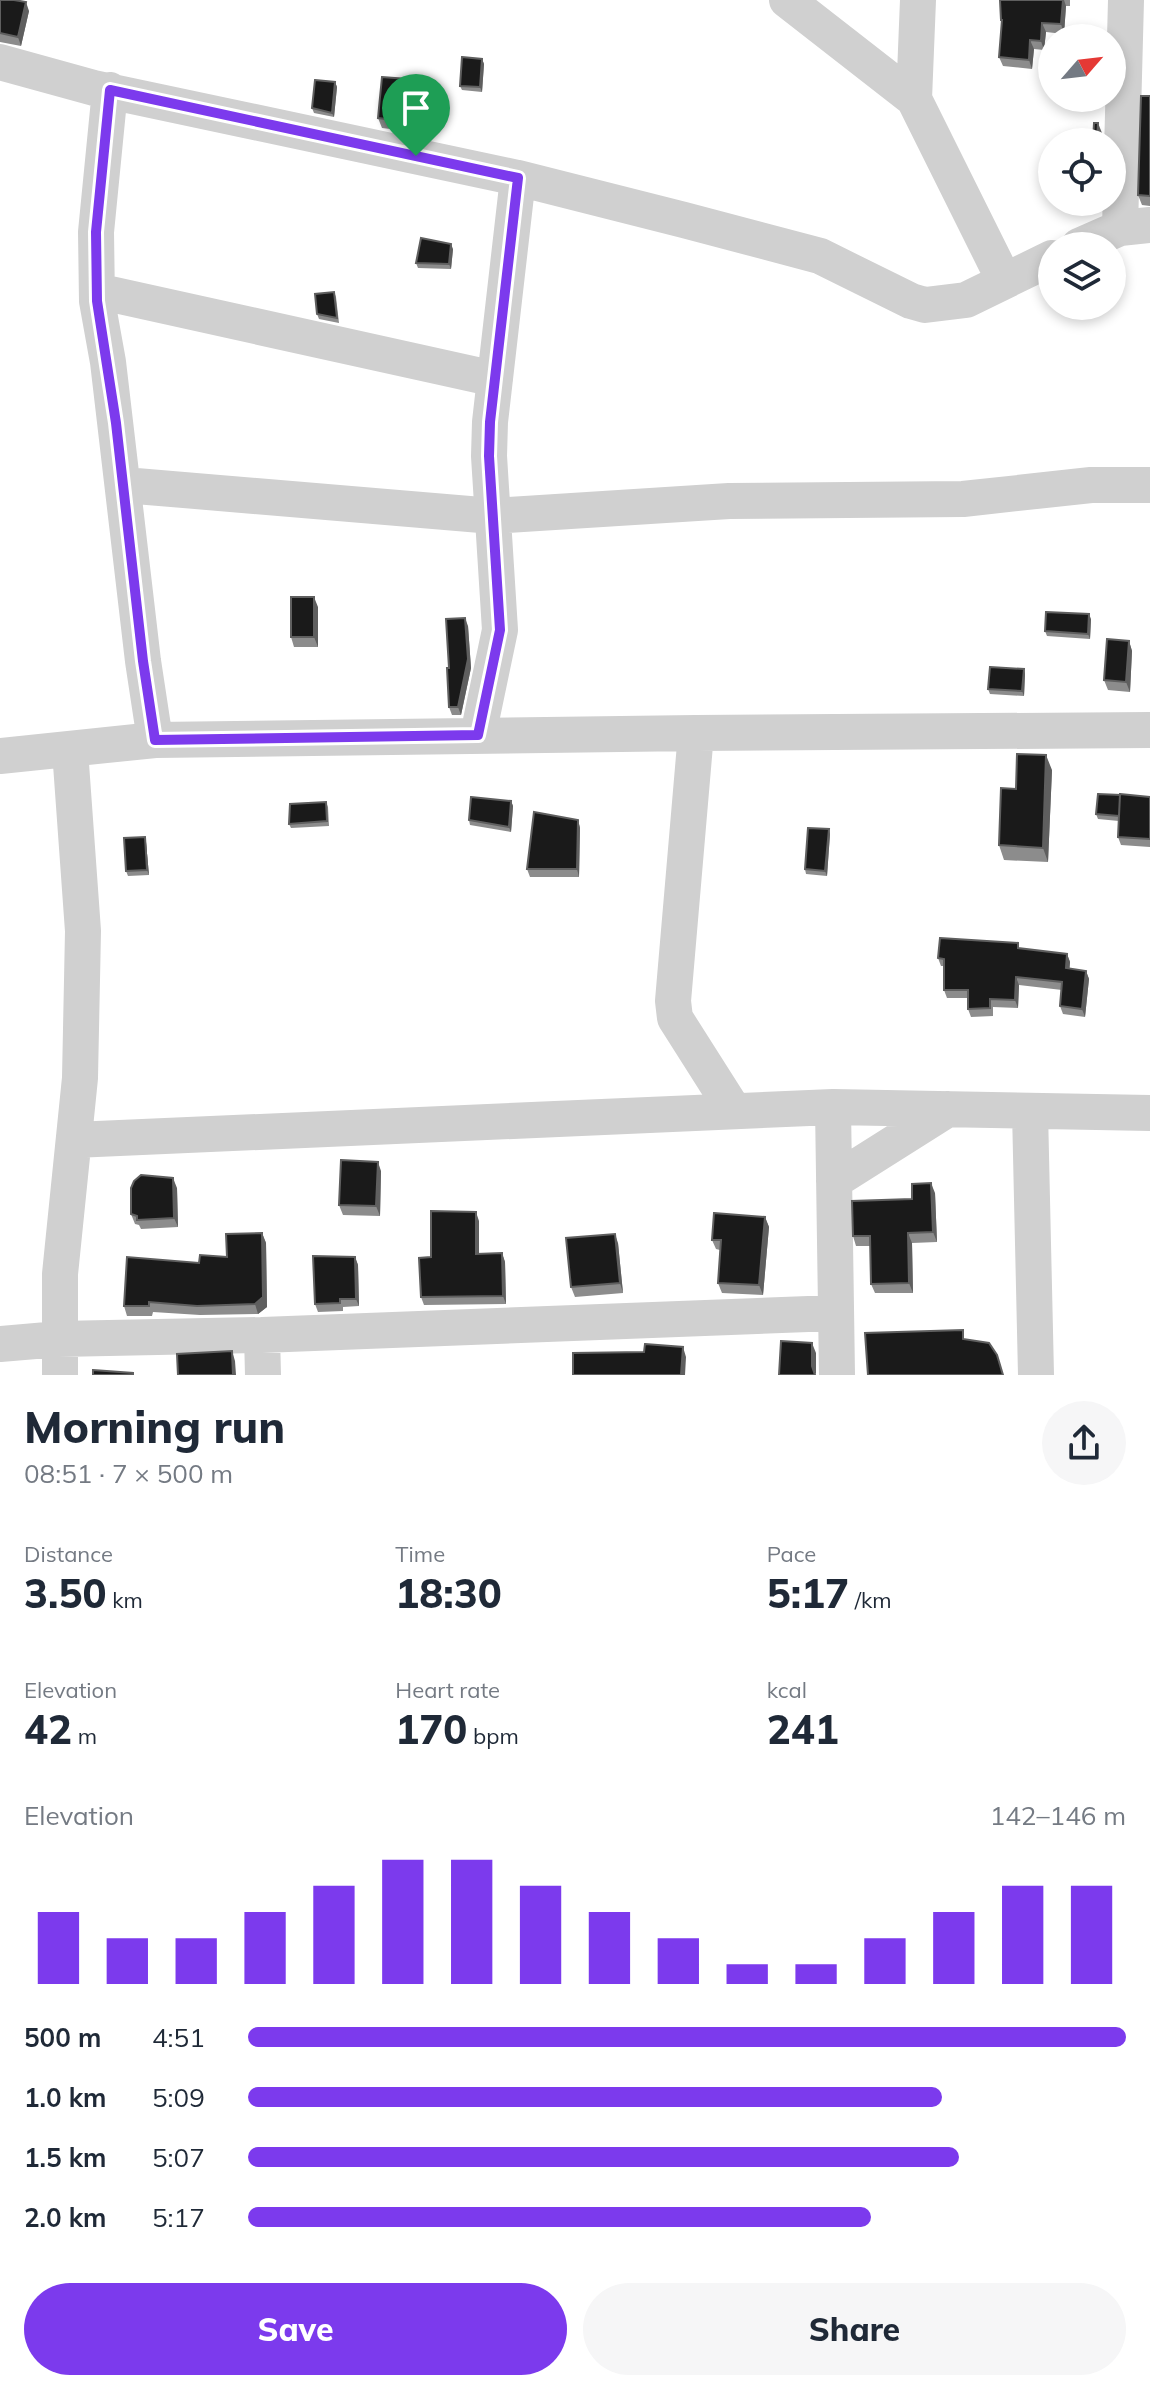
<!DOCTYPE html>
<html lang="en">
<head>
<meta charset="utf-8">
<style>
  body { margin:0; font-family:Mulish,sans-serif; background:#f6f6f7; color:#1f2937; height:100vh; display:flex; flex-direction:column; font-size:30px; white-space:nowrap }
  * { box-sizing:border-box; margin:0 }
  p { font-size:26px; color:#747a83 }
  .icon { flex:none; width:44px; height:44px; fill:none; stroke:currentColor; stroke-width:2; stroke-linecap:round; stroke-linejoin:round }
  .map { position:relative; height:1375px; overflow:hidden }
  .details { display:flex; flex-direction:column; background:#fff; flex:1 }
  .details>* { flex:none }
  .needle { width:52px; rotate:62deg }
  .controls { position:absolute; left:1038px; top:24px; display:grid; gap:16px }
  .controls a { display:grid; place-items:center; width:88px; height:88px; border-radius:50%; background:#fff; box-shadow:0 4px 12px #0003; font-size:40px }
  .pin { position:absolute; display:grid; place-items:center; width:68px; height:68px; color:#fff; margin:-82px -34px; border-radius:50% 50% 50% 0; rotate:-45deg; box-shadow:0 0 8px #0007 }
  .pin .icon { rotate:45deg }
  .round { display:grid; place-items:center; flex:none; width:84px; height:84px; border-radius:42px; background:#f6f6f7 }
  .head { display:flex; align-items:center; justify-content:space-between; height:136px; padding:0 24px }
  h1 { font-size:44px; font-weight:800; line-height:60px }
  .figures { display:grid; grid-template-columns:repeat(3,1fr); gap:12px; height:136px; padding:8px 24px }
  .figures div { display:grid; align-content:center }
  .figures b { font-size:40px; font-weight:800 }
  .figures small { font-size:22px; font-weight:400 }
  .figures p { font-size:22px }
  .chart { height:224px; padding:16px 24px }
  .chart p { display:flex; justify-content:space-between }
  .chart svg { width:100%; height:144px; margin-top:8px; stroke:#7c3aed; stroke-width:6 }
  .button { display:flex; gap:16px; margin-top:auto; padding:16px 24px }
  .button a { flex:1; height:92px; border-radius:48px; background:#7c3aed; color:#fff; font-size:32px; font-weight:800; line-height:92px; text-align:center }
  .button a+a { background:#f6f6f7; color:#1f2937 }
  ul { padding:0 24px; list-style:none; font-size:26px }
  li { display:grid; grid-template-columns:128px 96px 1fr; align-items:center; height:60px }
  li i { height:20px; border-radius:10px; background:#7c3aed }
  .map>svg:first-child { display:block }
</style>
</head>
<body>
<div class="map">
<svg width="1150" height="1375" viewBox="0 0 1150 1375">
  <rect width="100%" height="100%" fill="#fff"/>
  <g fill="none" stroke-linecap="round" stroke-linejoin="round">
    <path stroke="#d0d0d0" stroke-width="36" d="M 787,0 L 914,99
      M 918,0 L 914,99 L 1004,280
      M 0,62 L 94,88 L 518,178 L 684,220 L 820,256 L 911,301 L 925,305 L 966,300 L 1052,258
      M 110,90 L 96,232 L 97,301 L 108,362 L 143,661 L 155,740
      M 1120,228 L 1126,0
      M 1079,246 L 1120,228 L 1150,225
      M 97,291 L 495,379
      M 124,485 L 493,516 L 729,501 L 963,499 L 1091,485 L 1150,485
      M 696,733 L 673,1001 L 675,1018 L 734,1111
      M 478,735 L 500,630 L 489,456 L 490,422 L 518,178
      M 0,756 L 155,740 L 696,733 L 1150,730
      M 833,1107 L 837,1375
      M 1030,1111 L 1036,1375
      M 74,1140 L 833,1107 L 1150,1113
      M 834,1181 L 948,1109
      M 262,1335 L 263,1375
      M 0,1344 L 59,1339 L 262,1335 L 835,1313
      M 60,1375 L 60,1274 L 80,1078 L 83,931 L 70,750"/>
  </g>
  <path fill="#8c8c8c" d="M 0,0 L 29,11 L 21,46 L 0,42 Z
    M 1000,0 L 1070,0 L 1070,6 L 1066,6 L 1064,34 L 1046,32 L 1044,50 L 1034,49 L 1032,69 L 1003,66 L 999,57 L 1002,24 L 1001,20 Z
    M 482,59 L 484,64 L 482,92 L 462,90 L 460,86 Z
    M 407,79 L 411,89 L 407,131 L 382,128 L 378,118 Z
    M 335,82 L 337,87 L 334,117 L 314,113 L 312,108 Z
    M 1150,96 L 1150,206 L 1142,205 L 1138,195 Z
    M 453,249 L 451,269 L 418,268 L 416,263 Z
    M 334,292 L 336,297 L 339,323 L 319,319 L 317,314 Z
    M 318,607 L 318,647 L 294,647 L 291,637 Z
    M 1091,619 L 1090,639 L 1047,636 L 1045,631 Z
    M 468,626 L 471,668 L 461,715 L 452,715 L 449,707 L 449,668 Z
    M 1129,641 L 1132,651 L 1130,692 L 1108,690 L 1104,680 Z
    M 1024,669 L 1025,674 L 1024,696 L 990,694 L 988,689 Z
    M 1052,770 L 1048,862 L 1004,860 L 999,845 L 1016,789 Z
    M 1150,797 L 1150,847 L 1121,845 L 1118,837 L 1119,821 L 1098,819 L 1096,814 Z
    M 511,801 L 513,806 L 511,832 L 470,825 L 469,820 Z
    M 326,802 L 328,807 L 329,826 L 291,828 L 289,824 Z
    M 578,820 L 580,828 L 579,877 L 530,877 L 527,869 Z
    M 829,829 L 830,834 L 827,876 L 806,874 L 805,869 Z
    M 146,842 L 149,875 L 128,876 L 126,871 Z
    M 1020,948 L 1067,954 L 1070,962 L 1069,969 L 1086,971 L 1089,979 L 1085,1017 L 1063,1014 L 1060,1006 L 1062,990 L 1019,985 L 1018,1008 L 993,1007 L 993,1016 L 971,1017 L 968,1009 L 968,998 L 947,998 L 944,990 L 944,966 L 941,966 L 938,958 Z
    M 381,1171 L 380,1216 L 343,1215 L 339,1205 Z
    M 177,1188 L 178,1227 L 141,1229 L 139,1225 L 135,1224 L 131,1214 Z
    M 935,1193 L 937,1242 L 912,1243 L 913,1293 L 875,1293 L 871,1284 L 870,1246 L 856,1246 L 853,1236 L 912,1199 Z
    M 765,1217 L 769,1227 L 763,1295 L 722,1293 L 718,1283 L 720,1250 L 716,1249 L 712,1240 Z
    M 479,1221 L 479,1254 L 502,1253 L 505,1262 L 506,1304 L 424,1305 L 421,1297 L 431,1257 Z
    M 262,1233 L 266,1243 L 267,1307 L 258,1314 L 200,1315 L 153,1312 L 152,1316 L 127,1316 L 124,1306 L 199,1263 L 227,1257 Z
    M 618,1243 L 623,1293 L 575,1297 L 571,1287 Z
    M 355,1257 L 358,1265 L 359,1306 L 343,1307 L 343,1311 L 318,1312 L 315,1304 Z"/>
  <path fill="#5f5f5f" d="M 1063,0 L 1064,0 L 1066,6 L 1064,34 L 1061,24 Z
    M 26,2 L 29,11 L 21,46 L 18,37 Z
    M 1042,23 L 1046,32 L 1044,50 L 1041,41 Z
    M 1030,40 L 1034,49 L 1032,69 L 1029,60 Z
    M 482,59 L 484,64 L 482,92 L 480,87 Z
    M 407,79 L 411,89 L 407,131 L 404,121 Z
    M 335,82 L 337,87 L 334,117 L 332,113 Z
    M 1098,123 L 1102,133 L 1101,142 L 1097,142 Z
    M 451,244 L 453,249 L 451,269 L 449,264 Z
    M 314,597 L 318,607 L 318,647 L 314,637 Z
    M 1089,614 L 1091,619 L 1090,639 L 1088,634 Z
    M 465,618 L 468,626 L 471,668 L 461,715 L 458,707 Z
    M 1129,641 L 1132,651 L 1130,692 L 1126,682 Z
    M 1024,669 L 1025,674 L 1024,696 L 1022,691 Z
    M 1046,755 L 1052,770 L 1048,862 L 1043,848 Z
    M 511,801 L 513,806 L 511,832 L 509,827 Z
    M 578,820 L 580,828 L 579,877 L 577,869 Z
    M 829,829 L 830,834 L 827,876 L 825,871 Z
    M 145,837 L 146,842 L 149,875 L 147,870 Z
    M 1067,954 L 1070,962 L 1069,976 L 1066,968 Z
    M 1086,971 L 1089,979 L 1085,1017 L 1082,1009 Z
    M 1016,977 L 1019,985 L 1018,1008 L 1015,1000 Z
    M 378,1162 L 381,1171 L 380,1216 L 376,1206 Z
    M 173,1178 L 177,1188 L 178,1227 L 174,1218 Z
    M 931,1183 L 935,1193 L 937,1242 L 933,1232 Z
    M 476,1212 L 479,1221 L 479,1263 L 476,1254 Z
    M 765,1217 L 769,1227 L 763,1295 L 759,1285 Z
    M 262,1233 L 266,1243 L 267,1307 L 258,1314 L 255,1304 Z
    M 908,1233 L 912,1243 L 913,1293 L 909,1283 Z
    M 615,1234 L 618,1243 L 623,1293 L 620,1283 Z
    M 502,1253 L 505,1262 L 506,1304 L 503,1296 Z
    M 355,1257 L 358,1265 L 359,1306 L 356,1299 Z
    M 812,1343 L 816,1353 L 816,1375 L 812,1366 Z
    M 683,1347 L 686,1357 L 685,1375 L 681,1375 Z
    M 232,1351 L 235,1361 L 236,1375 L 233,1375 Z"/>
  <path fill="#1a1a1a" stroke="#5f5f5f" stroke-width="2" d="M 0,0 L 14,0 L 26,2 L 18,37 L 0,33 Z
    M 1000,0 L 1063,0 L 1061,24 L 1042,23 L 1041,41 L 1030,40 L 1029,60 L 999,57 L 1002,20 L 1001,20 Z
    M 462,57 L 482,59 L 480,87 L 460,86 Z
    M 382,77 L 407,79 L 404,121 L 378,118 Z
    M 315,80 L 335,82 L 332,113 L 312,108 Z
    M 1141,96 L 1150,96 L 1150,196 L 1138,195 Z
    M 1094,123 L 1098,123 L 1097,142 L 1093,142 Z
    M 421,238 L 451,244 L 449,264 L 416,263 Z
    M 334,292 L 337,318 L 317,314 L 315,294 Z
    M 291,597 L 314,597 L 314,637 L 291,637 Z
    M 1046,612 L 1089,614 L 1088,634 L 1045,631 Z
    M 465,618 L 468,659 L 458,707 L 449,707 L 447,668 L 449,668 L 446,619 Z
    M 1107,639 L 1129,641 L 1126,682 L 1104,680 Z
    M 990,667 L 1024,669 L 1022,691 L 988,689 Z
    M 1017,754 L 1046,755 L 1043,848 L 999,845 L 1001,788 L 1016,789 Z
    M 1098,794 L 1120,795 L 1119,816 L 1096,814 Z
    M 1120,794 L 1150,797 L 1150,839 L 1118,837 Z
    M 471,797 L 511,801 L 509,827 L 469,820 Z
    M 326,802 L 327,821 L 289,824 L 290,804 Z
    M 534,812 L 578,820 L 577,869 L 527,869 Z
    M 808,828 L 829,829 L 825,871 L 805,869 Z
    M 145,837 L 147,870 L 126,871 L 124,838 Z
    M 940,938 L 1018,943 L 1018,948 L 1067,954 L 1066,968 L 1086,971 L 1082,1009 L 1060,1006 L 1062,982 L 1016,977 L 1015,1000 L 990,999 L 990,1008 L 968,1009 L 968,990 L 944,990 L 944,959 L 938,958 Z
    M 341,1160 L 378,1162 L 376,1206 L 339,1205 Z
    M 141,1175 L 173,1178 L 174,1218 L 137,1220 L 137,1216 L 131,1214 L 131,1188 L 134,1181 Z
    M 931,1183 L 933,1232 L 908,1233 L 909,1283 L 871,1284 L 870,1236 L 853,1236 L 852,1201 L 912,1199 L 912,1184 Z
    M 431,1211 L 476,1212 L 476,1254 L 502,1253 L 503,1296 L 421,1297 L 419,1258 L 431,1257 Z
    M 714,1213 L 765,1217 L 759,1285 L 718,1283 L 721,1240 L 712,1240 Z
    M 262,1233 L 263,1297 L 255,1304 L 197,1306 L 149,1302 L 149,1306 L 124,1306 L 127,1257 L 199,1263 L 200,1255 L 227,1257 L 226,1234 Z
    M 615,1234 L 620,1283 L 571,1287 L 566,1238 Z
    M 313,1256 L 355,1257 L 356,1299 L 340,1299 L 340,1303 L 315,1304 Z
    M 963,1330 L 963,1339 L 989,1343 L 997,1355 L 1003,1375 L 868,1375 L 865,1333 Z
    M 781,1341 L 812,1343 L 812,1366 L 815,1375 L 779,1375 Z
    M 645,1344 L 683,1347 L 681,1375 L 573,1375 L 573,1353 L 644,1352 Z
    M 232,1351 L 233,1375 L 178,1375 L 177,1354 Z
    M 93,1370 L 133,1373 L 133,1375 L 93,1375 Z"/>
  <g fill="none" stroke-linecap="round" stroke-linejoin="round">
    <defs>
      <path id="route" d="M 110,90 L 518,178 L 490,422 L 489,456 L 500,630 L 478,735 L 155,740 L 143,661 L 116,423 L 97,301 L 96,232 Z"/>
    </defs>
    <use href="#route" stroke="#fff" stroke-width="16"/>
    <use href="#route" stroke="#7c3aed" stroke-width="10"/>
  </g>
</svg>
<div class="controls">
<a><svg class="needle" viewBox="-14 -14 28 28"><path d="M0-13l5 13h-10z" fill="#e53935"/><path d="M0 13l5-13h-10z" fill="#747a83"/></svg></a>
<a><svg class="icon" aria-label="locate" viewBox="0 0 24 24"><circle cx="12" cy="12" r="6"/><path d="M12 2v4M12 18v4M2 12h4M18 12h4"/></svg></a>
<a><svg class="icon" aria-label="layers" viewBox="0 0 24 24"><path d="M12 4l9 5-9 5-9-5zM3 14l9 5 9-5"/></svg></a>
</div>
<div class="pin" style="left:416px;top:156px;background:#1e9e55"><svg class="icon" aria-label="arrive" viewBox="0 0 24 24"><path d="M6 21V4h12l-3 4 3 4H6"/></svg></div>
</div>
<section class="details">
<div class="head"><div><h1>Morning run</h1><p>08:51 · 7 × 500 m</p></div><a class="round"><svg class="icon" aria-label="share" viewBox="0 0 24 24"><path d="M12 15V3M7 8l5-5 5 5M5 13v7h14v-7"/></svg></a></div>
<div class="figures">
<div><p>Distance</p><b>3.50<small> km</small></b></div>
<div><p>Time</p><b>18:30</b></div>
<div><p>Pace</p><b>5:17<small> /km</small></b></div>
</div>
<div class="figures">
<div><p>Elevation</p><b>42<small> m</small></b></div>
<div><p>Heart rate</p><b>170<small> bpm</small></b></div>
<div><p>kcal</p><b>241</b></div>
</div>
<div class="chart"><p><span>Elevation</span>142–146 m</p>
<svg viewBox="0 0 160 44" preserveAspectRatio="none"><path d="M5 44V22M15 44V30M25 44V30M35 44V22M45 44V14M55 44V6M65 44V6M75 44V14M85 44V22M95 44V30M105 44V38M115 44V38M125 44V30M135 44V22M145 44V14M155 44V14"/></svg>
</div>
<ul>
<li><b>500 m</b>4:51<i style="width:100%"></i></li>
<li><b>1.0 km</b>5:09<i style="width:79%"></i></li>
<li><b>1.5 km</b>5:07<i style="width:81%"></i></li>
<li><b>2.0 km</b>5:17<i style="width:71%"></i></li>
</ul>
<div class="button"><a>Save</a><a>Share</a></div>
</section>
</body>
</html>
